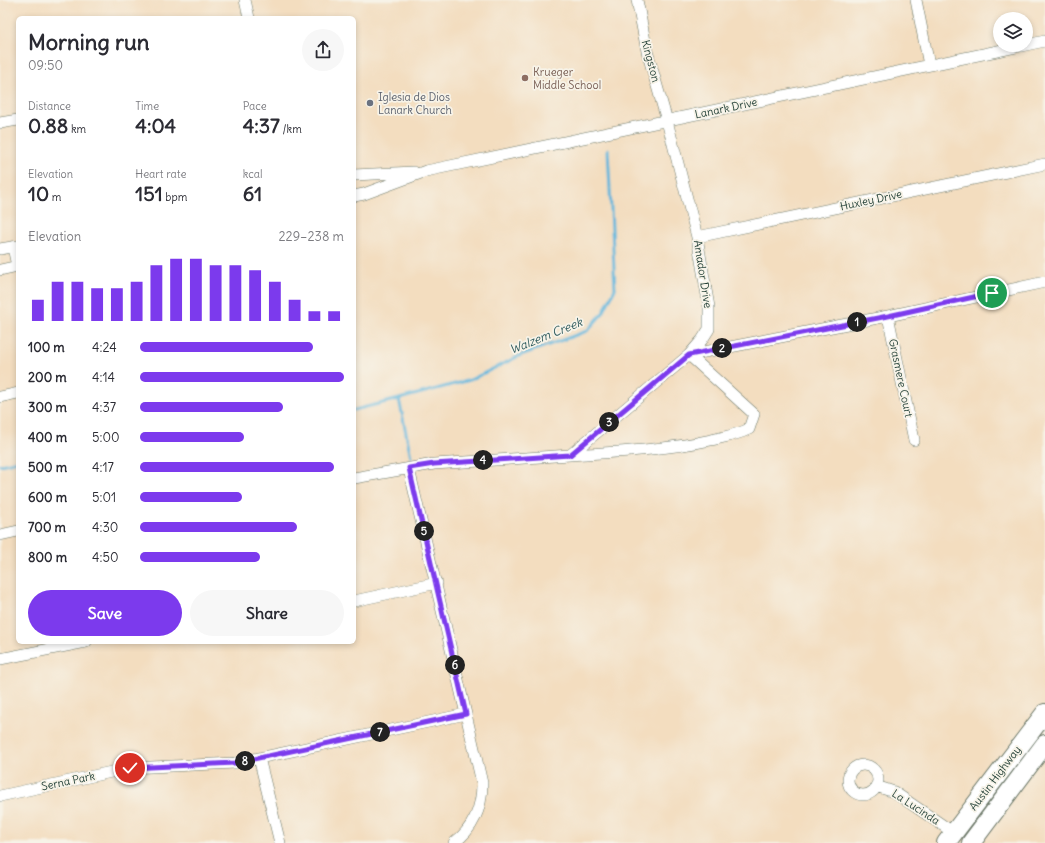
<!DOCTYPE html>
<html lang="en">
<head>
<meta charset="utf-8">
<style>
  body { margin:0; font-family:Delius,sans-serif; background:#f7f7f7; color:#2b2b33; height:100vh; display:flex; flex-direction:column; font-size:15px; white-space:nowrap }
  * { box-sizing:border-box; margin:0 }
  p { font-size:13px; color:#7c7c81 }
  .icon { flex:none; width:22px; height:22px; fill:none; stroke:currentColor; stroke-width:2; stroke-linecap:round; stroke-linejoin:round }
  .map { position:relative; flex:1; overflow:hidden }
  .sheet { position:absolute; left:16px; top:16px; width:340px; height:628px; display:flex; flex-direction:column; background:#fff; border-radius:6px; box-shadow:0 2px 6px #0003 }
  .sheet>* { flex:none }
  .fabs { position:absolute; left:993px; top:12px; display:grid; gap:8px }
  .fabs a { display:grid; place-items:center; width:40px; height:40px; border-radius:50%; background:#fff; box-shadow:0 2px 6px #0003; font-size:20px }
  .pin { position:absolute; display:grid; place-items:center; width:34px; height:34px; color:#fff; margin:-17px; border:2px solid #fff; border-radius:50%; box-shadow:0 1px 4px #0007 }
  .km { position:absolute; width:20px; height:20px; margin:-10px; border-radius:50%; background:#222; color:#fff; font-size:11px; line-height:20px; text-align:center }
  .round { display:grid; place-items:center; flex:none; width:42px; height:42px; border-radius:21px; background:#f7f7f7 }
  .overview { display:flex; align-items:center; justify-content:space-between; height:68px; padding:0 12px }
  h1 { font-size:22px; font-weight:800; line-height:30px }
  .figures { display:grid; grid-template-columns:repeat(3,1fr); gap:6px; height:68px; padding:4px 12px }
  .figures div { display:grid; align-content:center }
  .figures b { font-size:20px; font-weight:800 }
  .figures small { font-size:11px; font-weight:400 }
  .figures p { font-size:11px }
  .chart { height:112px; padding:8px 12px }
  .chart p { display:flex; justify-content:space-between }
  .chart svg { width:100%; height:72px; margin-top:4px; stroke:#7c3aed; stroke-width:6 }
  .cta { display:flex; gap:8px; margin-top:auto; padding:8px 12px }
  .cta a { flex:1; height:46px; border-radius:24px; background:#7c3aed; color:#fff; font-size:16px; font-weight:800; line-height:46px; text-align:center }
  .cta a+a { background:#f7f7f7; color:#2b2b33 }
  ul { padding:0 12px; list-style:none; font-size:13px }
  li { display:grid; grid-template-columns:64px 48px 1fr; align-items:center; height:30px }
  li i { height:10px; border-radius:5px; background:#7c3aed }
  .map>svg:first-child { display:block }
</style>
</head>
<body>
<div class="map">
<svg width="1045" height="843" viewBox="0 0 1045 843">
  <rect width="100%" height="100%" fill="#f7f3e8"/>
  <filter id="ink" filterUnits="userSpaceOnUse"><feTurbulence type="fractalNoise" baseFrequency=".025" numOctaves="2"/><feDisplacementMap in="SourceGraphic" scale="8" xChannelSelector="R" yChannelSelector="G"/><feConvolveMatrix kernelMatrix="1 2 1 2 8 2 1 2 1" color-interpolation-filters="sRGB"/></filter>
  <filter id="wash" filterUnits="userSpaceOnUse"><feTurbulence type="fractalNoise" baseFrequency=".012" numOctaves="4" result="noise"/><feDisplacementMap in="SourceGraphic" scale="16" xChannelSelector="R" yChannelSelector="G"/><feGaussianBlur stdDeviation="0.9" result="paint"/><feColorMatrix in="noise" values="0 0 0 0 0 0 0 0 0 0 0 0 0 0 0 0 0 1.4 0 .05"/><feComposite in="paint" operator="in"/></filter>
  <g filter="url(#wash)">
    <rect width="100%" height="100%" fill="#f3ddbf"/>
    <g fill="none" stroke-linecap="round" stroke-linejoin="round">
      <path stroke="#5fb5dc" stroke-width="3" d="M 399,399 L 411,457
        M 354,410 L 399,399 L 470,380 L 521,355 L 587,331 L 603,313 L 615,289 L 608,149
        M 0,465 L 18,461"/>
    </g>
  </g>
  <g filter="url(#ink)">
    <g fill="none" stroke-linecap="round" stroke-linejoin="round">
      <defs>
        <path id="minor" d="M 245,0 L 249,18
          M 916,0 L 929,65
          M 1026,45 L 1045,41
          M 0,123 L 18,120
          M 354,175 L 414,172
          M 354,196 L 364,194 L 426,171 L 1026,45
          M 697,237 L 1045,164
          M 13,247 L 17,266
          M 0,249 L 18,246
          M 0,270 L 18,266
          M 888,316 L 914,440
          M 689,355 L 888,316 L 1045,282
          M 0,397 L 18,393
          M 570,455 C 617,452 665,450 711,440 C 724,437 737,435 749,429 L 754,414 L 689,355
          M 409,469 L 482,783 C 482,808 474,828 454,843
          M 354,478 L 434,464 L 570,455 L 689,355 L 702,340 L 709,329 L 709,307 L 697,237 L 667,121 L 647,51 L 637,0
          M 0,535 L 18,531
          M 354,601 L 437,583
          M 0,659 L 86,642
          M 259,758 L 280,843
          M848 780a15 15 0 1 1 30 0a15 15 0 1 1-30 0Z
          M 876,786 L 894,792 L 954,833
          M 0,796 L 130,768 L 235,763 L 466,714"/>
        <path id="primary" d="M 946,843 L 1045,713
          M 971,843 L 1045,744"/>
      </defs>
      <use href="#minor" stroke="#697565" stroke-width="12"/>
      <use href="#primary" stroke="#697565" stroke-width="20"/>
      <use href="#minor" stroke="#fff" stroke-width="11"/>
      <use href="#primary" stroke="#fff" stroke-width="18"/>
    </g>
  </g>
  <g fill="none" stroke-linecap="round" stroke-linejoin="round" filter="url(#ink)">
    <defs>
      <path id="route" d="M 130,768 L 235,763 L 466,714 L 409,468 L 434,464 L 570,455 L 689,355 L 888,316 L 992,293"/>
    </defs>
    <use href="#route" stroke="#fff" stroke-width="8"/>
    <use href="#route" stroke="#7c3aed" stroke-width="5"/>
  </g>
  <circle fill="#8d6e63" stroke="#f7f3e8" stroke-width="1.5" cx="525" cy="78" r="4"/>
  <circle fill="#6b7280" stroke="#f7f3e8" stroke-width="1.5" cx="370" cy="103" r="4"/>
  <g text-anchor="middle" stroke-width="3.5" stroke-linejoin="round" paint-order="stroke">
    <g font-size="11" fill="#1f3d34" stroke="#f7f3e8">
      <text transform="translate(651 61) rotate(75)" y="4">Kingston</text>
      <text transform="translate(726 108) rotate(-12)" y="4">Lanark Drive</text>
      <text transform="translate(871 200) rotate(-12)" y="4">Huxley Drive</text>
      <text transform="translate(703 274) rotate(81)" y="4">Amador Drive</text>
      <text transform="translate(901 378) rotate(78)" y="4">Grasmere Court</text>
      <text transform="translate(995 778) rotate(-53)" y="4">Austin Highway</text>
      <text transform="translate(68 781) rotate(-12)" y="4">Serna Park</text>
      <text transform="translate(916 807) rotate(33)" y="4">La Lucinda</text>
    </g>
    <g font-size="11" fill="#785e54" stroke="#f7f3e8" text-anchor="start">
      <text x="533" y="76">Krueger<tspan x="533" dy="13">Middle School</tspan></text>
    </g>
    <g font-size="11" fill="#5b616d" stroke="#f7f3e8" text-anchor="start">
      <text x="378" y="101">Iglesia de Dios<tspan x="378" dy="13">Lanark Church</tspan></text>
    </g>
    <g font-size="12" font-style="italic" fill="#2f5b5e" stroke="#f7f3e8">
      <text transform="translate(546 336) rotate(-22)" y="4">Walzem Creek</text>
    </g>
  </g>
</svg>
<div class="fabs">
<a><svg class="icon" aria-label="layers" viewBox="0 0 24 24"><path d="M12 4l9 5-9 5-9-5zM3 14l9 5 9-5"/></svg></a>
</div>
<div class="pin" style="left:992px;top:293px;background:#1e9e55"><svg class="icon" aria-label="arrive" viewBox="0 0 24 24"><path d="M6 21V4h12l-3 4 3 4H6"/></svg></div>
<div class="pin" style="left:130px;top:768px;background:#d93025"><svg class="icon" aria-label="check" viewBox="0 0 24 24"><path d="M5 12l5 5 9-10"/></svg></div>
<b class="km" style="left:857px;top:322px">1</b>
<b class="km" style="left:722px;top:348px">2</b>
<b class="km" style="left:609px;top:422px">3</b>
<b class="km" style="left:483px;top:460px">4</b>
<b class="km" style="left:424px;top:531px">5</b>
<b class="km" style="left:455px;top:665px">6</b>
<b class="km" style="left:380px;top:732px">7</b>
<b class="km" style="left:245px;top:761px">8</b>
<section class="sheet">
<div class="overview"><div><h1>Morning run</h1><p>09:50</p></div><a class="round"><svg class="icon" aria-label="share" viewBox="0 0 24 24"><path d="M12 15V3M7 8l5-5 5 5M5 13v7h14v-7"/></svg></a></div>
<div class="figures">
<div><p>Distance</p><b>0.88<small> km</small></b></div>
<div><p>Time</p><b>4:04</b></div>
<div><p>Pace</p><b>4:37<small> /km</small></b></div>
</div>
<div class="figures">
<div><p>Elevation</p><b>10<small> m</small></b></div>
<div><p>Heart rate</p><b>151<small> bpm</small></b></div>
<div><p>kcal</p><b>61</b></div>
</div>
<div class="chart"><p><span>Elevation</span>229–238 m</p>
<svg viewBox="0 0 160 44" preserveAspectRatio="none"><path d="M5 44V31M15 44V20M25 44V20M35 44V24M45 44V24M55 44V20M65 44V10M75 44V6M85 44V6M95 44V10M105 44V10M115 44V13M125 44V20M135 44V31M145 44V38M155 44V38"/></svg>
</div>
<ul>
<li><b>100 m</b>4:24<i style="width:85%"></i></li>
<li><b>200 m</b>4:14<i style="width:100%"></i></li>
<li><b>300 m</b>4:37<i style="width:70%"></i></li>
<li><b>400 m</b>5:00<i style="width:51%"></i></li>
<li><b>500 m</b>4:17<i style="width:95%"></i></li>
<li><b>600 m</b>5:01<i style="width:50%"></i></li>
<li><b>700 m</b>4:30<i style="width:77%"></i></li>
<li><b>800 m</b>4:50<i style="width:59%"></i></li>
</ul>
<div class="cta"><a>Save</a><a>Share</a></div>
</section>
</div>
</body>
</html>
